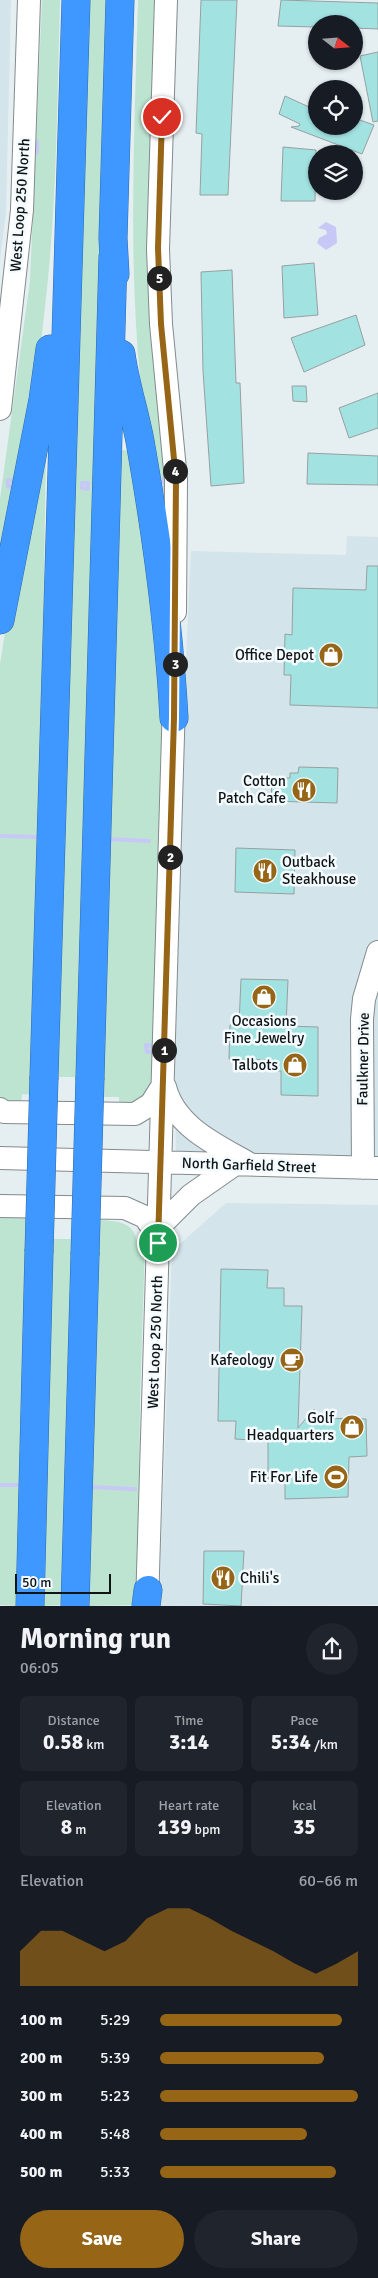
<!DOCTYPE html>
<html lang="en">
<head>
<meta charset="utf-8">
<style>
  body { margin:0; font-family:Signika,sans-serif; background:#20242c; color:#f1f3f6; height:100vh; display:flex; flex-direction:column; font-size:19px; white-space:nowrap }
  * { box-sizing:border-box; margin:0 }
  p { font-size:16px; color:#9ea1a6 }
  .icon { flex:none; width:28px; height:28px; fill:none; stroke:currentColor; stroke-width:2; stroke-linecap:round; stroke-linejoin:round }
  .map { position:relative; height:1606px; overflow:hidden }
  .details { display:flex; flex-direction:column; background:#171b24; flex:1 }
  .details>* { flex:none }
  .needle { width:32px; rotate:107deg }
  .controls { position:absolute; left:308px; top:15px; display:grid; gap:10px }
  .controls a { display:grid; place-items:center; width:55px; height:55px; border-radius:50%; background:#171b24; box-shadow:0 1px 4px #0004; font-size:25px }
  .scale { position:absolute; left:15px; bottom:12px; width:96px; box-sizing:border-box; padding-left:5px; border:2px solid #111415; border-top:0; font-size:14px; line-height:18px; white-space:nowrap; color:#111415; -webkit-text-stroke:4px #f3fbff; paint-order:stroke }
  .pin { position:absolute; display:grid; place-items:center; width:42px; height:42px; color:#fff; margin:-21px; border:2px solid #fff; border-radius:50%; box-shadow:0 1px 5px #0007 }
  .km { position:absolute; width:25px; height:25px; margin:-12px; border-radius:50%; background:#222; color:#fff; font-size:14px; line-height:25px; text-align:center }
  .round { display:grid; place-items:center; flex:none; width:52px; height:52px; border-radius:26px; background:#20242c }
  .summary { display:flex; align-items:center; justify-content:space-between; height:85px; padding:0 20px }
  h1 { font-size:28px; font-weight:700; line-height:38px }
  .metrics { display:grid; grid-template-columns:repeat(3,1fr); gap:8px; height:85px; padding:5px 20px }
  .metrics div { display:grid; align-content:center; border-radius:8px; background:#20242c; text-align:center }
  .metrics b { font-size:21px; font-weight:700 }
  .metrics small { font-size:14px; font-weight:400 }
  .metrics p { font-size:14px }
  .chart { height:140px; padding:10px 20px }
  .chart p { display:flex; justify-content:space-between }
  .chart svg { width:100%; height:90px; margin-top:5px; fill:#966616; opacity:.7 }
  .action { display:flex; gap:10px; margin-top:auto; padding:10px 20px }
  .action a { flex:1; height:58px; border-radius:30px; background:#966616; color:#fff; font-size:20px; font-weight:700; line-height:58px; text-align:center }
  .action a+a { background:#20242c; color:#f1f3f6 }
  ul { padding:0 20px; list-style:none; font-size:16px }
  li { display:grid; grid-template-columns:80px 60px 1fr; align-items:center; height:38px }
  li i { height:12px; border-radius:6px; background:#966616 }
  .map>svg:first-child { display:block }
</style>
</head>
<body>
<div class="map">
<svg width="378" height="1606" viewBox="0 0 378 1606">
  <rect width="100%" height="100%" fill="#e5eef1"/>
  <path fill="#d3e4eb" d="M 0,0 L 11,0 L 6,212 L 0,259 Z
    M 347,536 L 378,537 L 378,1168 L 176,1164 L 174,1024 L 181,768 L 191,551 L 346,555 Z
    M 226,1203 L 378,1205 L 378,1605 L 159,1606 L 172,1251 Z"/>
  <path fill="#bde4d1" d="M 42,0 L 60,0 C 57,102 57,205 45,307 C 36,397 16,486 0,576 L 0,499 L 30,281 Z
    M 87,0 L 110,0 L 79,1077 L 56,1077 Z
    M 138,0 L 157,0 L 170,535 C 163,502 152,468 147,435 C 126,291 134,145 138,0 Z
    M 120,450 L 137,451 L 164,693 L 156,1076 L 146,1099 L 119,1107 L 119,1097 L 101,1097 Z
    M 46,452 L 41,754 L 32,1095 L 22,1094 L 21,1104 L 0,1100 L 0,664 L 15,569 Z
    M 0,1209 L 18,1209 L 18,1218 L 28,1218 L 17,1606 L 0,1605 Z
    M 98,1220 C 116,1221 134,1221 137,1242 L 145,1243 L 140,1400 L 138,1605 L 87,1606 Z
    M 50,1239 L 74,1239 L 63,1605 L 40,1606 Z"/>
  <path fill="#c7c8f6" d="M 326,222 L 336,227 L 337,243 L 326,250 L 317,243 L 319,238 L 327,234 L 326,230 L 318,228 Z"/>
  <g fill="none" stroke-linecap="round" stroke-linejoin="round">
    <path stroke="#c7c8f6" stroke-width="4" d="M 37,153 L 37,142
      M 168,477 L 168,489 L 158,488 L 158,482 L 164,482 L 164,478 Z
      M 8,480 L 15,481 L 14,488 L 8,486 Z
      M 82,483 L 88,483 L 88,489 L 82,488 Z
      M 0,836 L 40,837
      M 108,839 L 149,841
      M 146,1045 L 154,1046 L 153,1052 L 147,1052 Z
      M 0,1485 L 21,1485
      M 89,1487 L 135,1489"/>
  </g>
  <path fill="#a2e3e2" stroke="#97a0a0" d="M 201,0 L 237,0 L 228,195 L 200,195 L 202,134 L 196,133 Z
    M 281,0 L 378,3 L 378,29 L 354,28 L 354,24 L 316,24 L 316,27 L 278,26 Z
    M 378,52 L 378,121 L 373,122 L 360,56 Z
    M 316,92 L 316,126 L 354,126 L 354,118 L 374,125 L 362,154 L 291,127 L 299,126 L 300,124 L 279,114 L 285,96 L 309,107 Z
    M 283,147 L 316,150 L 315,201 L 281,201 Z
    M 314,263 L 318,315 L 284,318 L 282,266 Z
    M 232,270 L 236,383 L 240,383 L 244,483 L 211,486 L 203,371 L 201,272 Z
    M 356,315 L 365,345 L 304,372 L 291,338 Z
    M 292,386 L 306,386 L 307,402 L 293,401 Z
    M 378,393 L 378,428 L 349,438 L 339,408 Z
    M 308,453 L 378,456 L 378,485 L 307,484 Z
    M 367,566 L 378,566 L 378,708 L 290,705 L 291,675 L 284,675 L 285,634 L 292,635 L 293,588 L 366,590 Z
    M 299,767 L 338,768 L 337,803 L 271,801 L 272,778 L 290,778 L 290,773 L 298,773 Z
    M 236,848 L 295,850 L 294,894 L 235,892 Z
    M 241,979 L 288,980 L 286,1026 L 318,1027 L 318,1096 L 281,1095 L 281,1071 L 272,1071 L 272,1060 L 229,1059 L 230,1025 L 239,1025 Z
    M 221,1269 L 268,1270 L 267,1288 L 284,1288 L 284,1306 L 302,1306 L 298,1428 L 314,1409 L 315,1418 L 366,1419 L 367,1456 L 349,1457 L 348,1497 L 285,1499 L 285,1478 L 268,1479 L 268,1441 L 235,1439 L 236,1421 L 218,1421 Z
    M 204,1551 L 244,1551 L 241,1606 L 203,1604 Z"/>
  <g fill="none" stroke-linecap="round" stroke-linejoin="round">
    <defs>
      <path id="secondary" d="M 166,0 L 158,249 L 161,324 L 176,480 L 175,612
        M 0,409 L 22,210 L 29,0
        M 165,1087 C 175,1127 217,1145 250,1164
        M 0,1109 L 4,1112 L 135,1114 L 151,1104 L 163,1085
        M 0,1158 L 378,1168
        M 363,1168 L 362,1019 L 364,999 L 378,952
        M 0,1206 L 125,1208 L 145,1217 L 153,1229 L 158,1242
        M 159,1227 L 191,1195 L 234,1165
        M 147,1606 L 174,702"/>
      <path id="highway" d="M 115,274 L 113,238 L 120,0
        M 121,354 C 125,385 136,416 141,447 C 157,538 169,626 174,718
        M 0,620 L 43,400 L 50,349
        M 44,1077 L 76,0
        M 90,1077 L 113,257
        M 30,1606 L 39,1252
        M 75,1606 L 85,1255
        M 146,1606 L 148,1590"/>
    </defs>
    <use href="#secondary" stroke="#838b8e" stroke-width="24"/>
    <use href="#highway" stroke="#2f6aad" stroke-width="29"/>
    <use href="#secondary" stroke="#fff" stroke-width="22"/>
    <use href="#highway" stroke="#3f98ff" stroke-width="28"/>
    <defs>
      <path id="highway-bridge" d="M 39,1252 L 44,1077
        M 85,1255 L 90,1077"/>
    </defs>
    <use href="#highway-bridge" stroke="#2f6aad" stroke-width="29" stroke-linecap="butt"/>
    <use href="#highway-bridge" stroke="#3f98ff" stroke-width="28"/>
  </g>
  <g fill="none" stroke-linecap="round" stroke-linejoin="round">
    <defs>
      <path id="route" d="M 158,1243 L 174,718 L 176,480 L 161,324 L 158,248 L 162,117"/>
    </defs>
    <use href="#route" stroke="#fff" stroke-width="10"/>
    <use href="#route" stroke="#966616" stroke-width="6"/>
  </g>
  <defs>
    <symbol id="shop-disc" viewBox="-11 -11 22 22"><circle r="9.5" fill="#966616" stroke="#f3fbff"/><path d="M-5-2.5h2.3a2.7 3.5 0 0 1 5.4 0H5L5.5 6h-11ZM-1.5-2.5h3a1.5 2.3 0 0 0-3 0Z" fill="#fff"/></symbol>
    <symbol id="restaurant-disc" viewBox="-11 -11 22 22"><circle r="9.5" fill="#966616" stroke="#f3fbff"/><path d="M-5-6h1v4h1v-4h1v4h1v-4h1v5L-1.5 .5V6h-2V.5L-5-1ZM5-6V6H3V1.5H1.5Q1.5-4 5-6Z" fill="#fff"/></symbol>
    <symbol id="cafe-disc" viewBox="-11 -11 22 22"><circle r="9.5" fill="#966616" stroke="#f3fbff"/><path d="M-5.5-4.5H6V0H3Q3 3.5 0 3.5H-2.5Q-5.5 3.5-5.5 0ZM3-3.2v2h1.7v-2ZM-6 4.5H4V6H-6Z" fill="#fff"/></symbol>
    <symbol id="stadium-disc" viewBox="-11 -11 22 22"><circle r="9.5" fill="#966616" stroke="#f3fbff"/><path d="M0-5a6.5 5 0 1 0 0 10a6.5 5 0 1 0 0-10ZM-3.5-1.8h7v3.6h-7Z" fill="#fff"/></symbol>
  </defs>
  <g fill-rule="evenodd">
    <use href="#shop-disc" x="317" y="641" width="28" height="28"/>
    <use href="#restaurant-disc" x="290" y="776" width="28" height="28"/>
    <use href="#restaurant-disc" x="251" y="857" width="28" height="28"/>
    <use href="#shop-disc" x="250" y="983" width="28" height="28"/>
    <use href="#shop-disc" x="281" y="1051" width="28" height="28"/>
    <use href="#cafe-disc" x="278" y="1346" width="28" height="28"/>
    <use href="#shop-disc" x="338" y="1413" width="28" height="28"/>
    <use href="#stadium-disc" x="322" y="1463" width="28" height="28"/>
    <use href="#restaurant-disc" x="209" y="1564" width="28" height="28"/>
  </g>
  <g text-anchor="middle" stroke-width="5" stroke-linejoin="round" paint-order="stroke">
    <g font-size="15" fill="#111415" stroke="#f3fbff">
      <text transform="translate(20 205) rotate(-86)" y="5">West Loop 250 North</text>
      <text transform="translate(363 1059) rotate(-89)" y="5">Faulkner Drive</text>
      <text transform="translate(249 1165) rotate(2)" y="5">North Garfield Street</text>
      <text transform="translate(155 1342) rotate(-88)" y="5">West Loop 250 North</text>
    </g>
    <g font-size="15" fill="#111415" stroke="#f3fbff" text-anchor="end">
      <text x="314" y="660">Office Depot</text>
      <text x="286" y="786">Cotton<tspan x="286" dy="17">Patch Cafe</tspan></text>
      <text x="282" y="867" text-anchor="start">Outback<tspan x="282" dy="17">Steakhouse</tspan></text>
      <text x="264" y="1026" text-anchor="middle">Occasions<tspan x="264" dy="17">Fine Jewelry</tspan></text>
      <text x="278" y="1070">Talbots</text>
      <text x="274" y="1365">Kafeology</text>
      <text x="334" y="1423">Golf<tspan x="334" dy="17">Headquarters</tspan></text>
      <text x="318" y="1482">Fit For Life</text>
      <text x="240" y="1583" text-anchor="start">Chili's</text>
    </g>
  </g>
</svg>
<div class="controls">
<a><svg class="needle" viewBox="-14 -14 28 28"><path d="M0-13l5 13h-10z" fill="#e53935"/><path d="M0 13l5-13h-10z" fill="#9ea1a6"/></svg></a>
<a><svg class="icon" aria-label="locate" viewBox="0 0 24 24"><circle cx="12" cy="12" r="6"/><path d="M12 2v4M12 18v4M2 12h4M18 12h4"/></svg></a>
<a><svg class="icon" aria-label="layers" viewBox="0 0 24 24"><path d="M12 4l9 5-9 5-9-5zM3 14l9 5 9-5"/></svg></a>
</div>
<div class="scale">50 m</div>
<div class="pin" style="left:158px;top:1243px;background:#1e9e55"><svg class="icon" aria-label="arrive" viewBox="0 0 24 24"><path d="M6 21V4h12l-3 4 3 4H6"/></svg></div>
<div class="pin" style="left:162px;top:117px;background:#d93025"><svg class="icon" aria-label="check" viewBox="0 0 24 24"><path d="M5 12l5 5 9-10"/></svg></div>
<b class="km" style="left:164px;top:1050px">1</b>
<b class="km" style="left:170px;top:857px">2</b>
<b class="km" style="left:175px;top:664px">3</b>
<b class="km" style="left:175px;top:471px">4</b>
<b class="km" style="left:159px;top:278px">5</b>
</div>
<section class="details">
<div class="summary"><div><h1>Morning run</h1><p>06:05</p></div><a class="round"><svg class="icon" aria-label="share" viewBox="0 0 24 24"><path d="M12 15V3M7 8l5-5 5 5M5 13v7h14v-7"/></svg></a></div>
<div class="metrics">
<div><p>Distance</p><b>0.58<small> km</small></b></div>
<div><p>Time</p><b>3:14</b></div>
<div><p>Pace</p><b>5:34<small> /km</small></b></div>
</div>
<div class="metrics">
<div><p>Elevation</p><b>8<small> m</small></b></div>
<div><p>Heart rate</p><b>139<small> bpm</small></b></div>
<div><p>kcal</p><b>35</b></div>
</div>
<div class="chart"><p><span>Elevation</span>60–66 m</p>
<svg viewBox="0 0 160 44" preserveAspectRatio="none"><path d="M0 44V27L10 17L20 17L30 22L40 27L50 22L60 11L70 6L80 6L90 11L100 17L110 22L120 27L130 33L140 38L150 33L160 27V44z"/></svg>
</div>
<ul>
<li><b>100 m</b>5:29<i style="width:92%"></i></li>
<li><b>200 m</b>5:39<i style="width:83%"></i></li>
<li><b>300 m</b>5:23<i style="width:100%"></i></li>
<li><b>400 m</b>5:48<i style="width:74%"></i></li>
<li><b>500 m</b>5:33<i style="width:89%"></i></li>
</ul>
<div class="action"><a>Save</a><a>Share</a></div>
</section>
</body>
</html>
